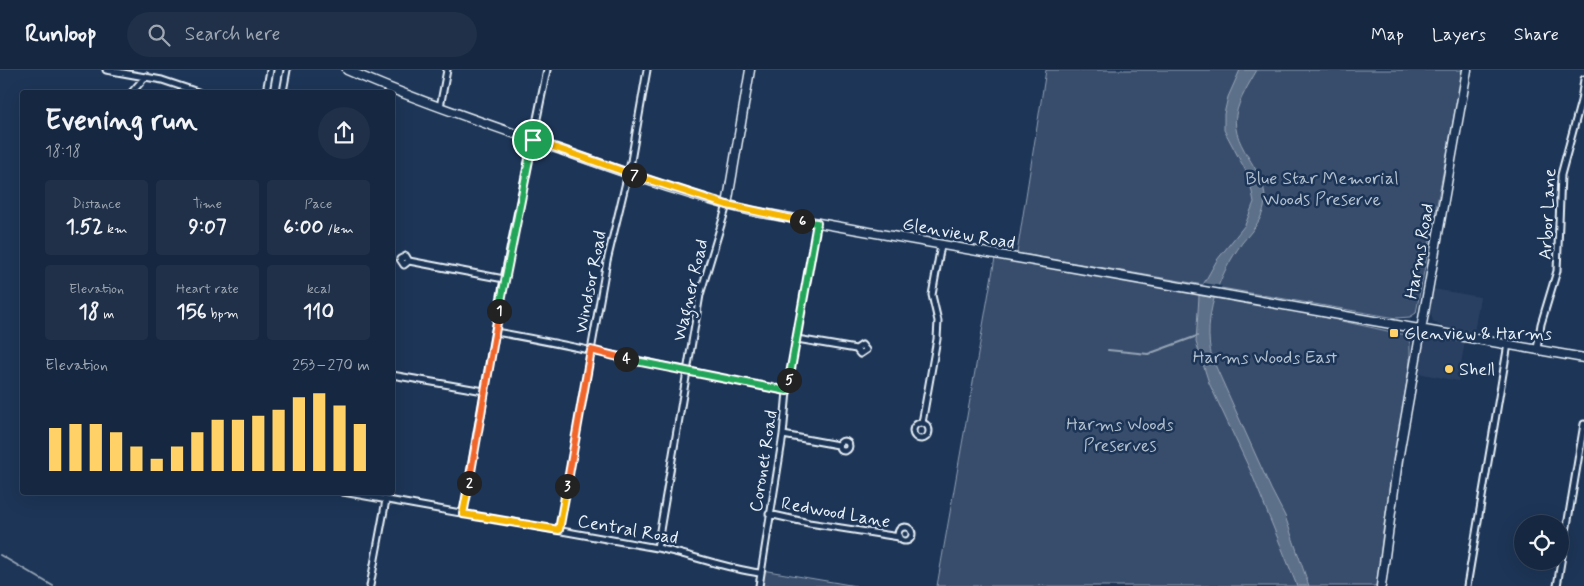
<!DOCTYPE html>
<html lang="en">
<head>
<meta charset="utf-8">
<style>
  body { margin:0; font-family:Mynerve,sans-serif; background:#1f3048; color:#f1f3f6; height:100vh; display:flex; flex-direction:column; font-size:19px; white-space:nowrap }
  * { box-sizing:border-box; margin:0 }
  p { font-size:16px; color:#9ea6b1 }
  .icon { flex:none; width:28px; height:28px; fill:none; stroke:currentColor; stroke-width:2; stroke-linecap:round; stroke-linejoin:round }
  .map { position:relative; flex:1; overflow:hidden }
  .drawer { position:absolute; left:20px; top:20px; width:375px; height:405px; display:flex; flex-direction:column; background:#162841; border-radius:5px; box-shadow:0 5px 20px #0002,0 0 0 1px #35445a }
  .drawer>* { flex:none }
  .fabs { position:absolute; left:1514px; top:445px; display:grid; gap:10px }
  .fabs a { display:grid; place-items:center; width:55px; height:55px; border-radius:50%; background:#162841; box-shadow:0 5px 20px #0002,0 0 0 1px #35445a; font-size:25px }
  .pin { position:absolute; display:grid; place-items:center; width:42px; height:42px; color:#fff; margin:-21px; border:2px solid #fff; border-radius:50%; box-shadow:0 1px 5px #0007 }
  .km { position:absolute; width:25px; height:25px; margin:-12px; border-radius:50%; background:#222; color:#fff; font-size:14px; line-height:25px; text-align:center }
  .round { display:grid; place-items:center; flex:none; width:52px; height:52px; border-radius:26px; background:#1f3048 }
  .summary { display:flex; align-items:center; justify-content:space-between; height:85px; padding:0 25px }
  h1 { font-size:28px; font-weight:700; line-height:38px }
  .metrics { display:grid; grid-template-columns:repeat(3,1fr); gap:8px; height:85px; padding:5px 25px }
  .metrics div { display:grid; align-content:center; border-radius:5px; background:#1f3048; text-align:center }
  .metrics b { font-size:21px; font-weight:700 }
  .metrics small { font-size:14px; font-weight:400 }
  .metrics p { font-size:14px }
  .chart { height:140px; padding:10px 25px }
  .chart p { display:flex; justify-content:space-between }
  .chart svg { width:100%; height:90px; margin-top:5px; stroke:#ffd166; stroke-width:6 }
  header { display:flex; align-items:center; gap:30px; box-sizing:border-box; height:70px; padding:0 25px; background:#162841; border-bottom:1px solid #35445a }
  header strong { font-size:24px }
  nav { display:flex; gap:28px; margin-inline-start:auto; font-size:18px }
  .search { width:350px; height:45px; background:#1f3048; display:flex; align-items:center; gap:12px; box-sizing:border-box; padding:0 18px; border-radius:28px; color:#9ea6b1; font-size:19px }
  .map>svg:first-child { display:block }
</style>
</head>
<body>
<header>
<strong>Runloop</strong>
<div class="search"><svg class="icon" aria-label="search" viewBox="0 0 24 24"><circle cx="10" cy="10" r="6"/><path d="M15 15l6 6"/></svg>Search here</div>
<nav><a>Map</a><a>Layers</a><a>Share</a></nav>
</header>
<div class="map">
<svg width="1584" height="516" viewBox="0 0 1584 516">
  <rect width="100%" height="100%" fill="#1d3557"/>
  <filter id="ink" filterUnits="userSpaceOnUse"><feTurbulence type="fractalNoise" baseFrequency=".02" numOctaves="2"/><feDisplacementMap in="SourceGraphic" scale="10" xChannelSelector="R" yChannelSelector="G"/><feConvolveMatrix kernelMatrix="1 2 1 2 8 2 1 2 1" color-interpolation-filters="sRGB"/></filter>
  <g filter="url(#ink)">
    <path fill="#2a4162" d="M 1433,219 L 1480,227 L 1474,263 L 1442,257 L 1433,251 L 1430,240 Z
      M 1436,267 L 1465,271 L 1458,311 L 1418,303 L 1424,275 L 1426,270 Z"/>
    <path fill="#374d6c" stroke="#909fb2" d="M 1046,0 L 1463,0 L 1416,243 L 1410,247 L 1396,248 L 1017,183 Z
      M 995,188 L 1263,234 L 1406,265 L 1410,273 L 1410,292 L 1383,461 L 1377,516 L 937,516 Z
      M 762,500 L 856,516 L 761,516 Z"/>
    <path fill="#5d7089" stroke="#95a4b5" d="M 1240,0 L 1257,0 C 1249,14 1239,29 1236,45 C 1230,80 1272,102 1264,138 C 1260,153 1251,162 1242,173 C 1218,206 1202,248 1212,288 L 1271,419 L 1285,446 L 1309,516 L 1297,516 L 1251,402 L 1209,313 L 1196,272 L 1199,226 L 1204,213 L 1217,190 L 1245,155 L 1254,132 L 1249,107 L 1224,60 L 1224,44 L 1228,27 Z"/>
    <path fill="#1d3557" d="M 1204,213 L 1222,216 L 1216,228 L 1198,225 Z"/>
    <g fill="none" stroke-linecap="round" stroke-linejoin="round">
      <path stroke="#95a4b5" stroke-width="2" d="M 1108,280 L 1148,284 L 1197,266
        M 0,485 L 53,516"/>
      <defs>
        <path id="street" d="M 106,0 L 162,10 L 198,22
          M 132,22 L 146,6
          M 266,22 L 270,0
          M 283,22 L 287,0
          M 440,37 L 447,0
          M 409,191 L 404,195 L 400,189 L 406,186 L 409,191 L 504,209
          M 496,262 C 593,279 690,303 787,321
          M 797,269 L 856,279 L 860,284 L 866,280 L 862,275 L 856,279
          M 1537,279 L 1541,254 L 1557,201 L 1561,105 L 1581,31 L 1584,9
          M 392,305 L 484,321
          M913 361a8 8 0 1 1 16 0a8 8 0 1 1-16 0Z
          M 922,353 L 937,269 L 938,251 L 932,225 L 941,175
          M 783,365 L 838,375
          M839 376a5 5 0 1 1 10 0a5 5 0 1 1-10 0Z
          M 343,422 L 657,478 C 692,485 724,498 759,503
          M 463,444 L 504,209 L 547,0
          M 769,444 L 809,453 L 899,467
          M898 464a7 7 0 1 1 14 0a7 7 0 1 1-14 0Z
          M 559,460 L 607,191 L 631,91 L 647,0
          M 657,478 L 700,225 L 727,135
          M 370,516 L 386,430
          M 759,516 L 783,365 L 787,321 L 817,153
          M 1467,516 L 1508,274
          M 1557,516 L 1584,354"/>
        <path id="secondary" d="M 347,0 C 417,31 491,55 564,81 C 627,103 691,127 756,142 L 1584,288
          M 727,135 L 750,0
          M 1381,516 L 1398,390 L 1467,0"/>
      </defs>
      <use href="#street" stroke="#e8f1f8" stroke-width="9"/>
      <use href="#secondary" stroke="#e8f1f8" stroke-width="11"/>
      <use href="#street" stroke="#1d3557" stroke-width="5"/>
      <use href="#secondary" stroke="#1d3557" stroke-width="8"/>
    </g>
  </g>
  <g fill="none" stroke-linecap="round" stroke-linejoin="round" filter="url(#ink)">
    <defs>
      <path id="split-1" d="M 499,241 L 533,70"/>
      <path id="split-2" d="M 469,413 L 499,241"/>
      <path id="split-3" d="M 469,413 L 463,444 L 559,460 L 567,416"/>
      <path id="split-4" d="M 567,416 L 591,280 L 626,289"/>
      <path id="split-5" d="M 626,289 L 787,321 L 789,310"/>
      <path id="split-6" d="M 789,310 L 817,153 L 802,151"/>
      <path id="split-7" d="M 634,105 L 727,135 L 802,151"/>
      <path id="split-8" d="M 533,70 L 634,105"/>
    </defs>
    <use href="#split-1" stroke="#fff" stroke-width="10"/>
    <use href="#split-2" stroke="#fff" stroke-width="10"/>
    <use href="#split-3" stroke="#fff" stroke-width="10"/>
    <use href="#split-4" stroke="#fff" stroke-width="10"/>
    <use href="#split-5" stroke="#fff" stroke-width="10"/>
    <use href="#split-6" stroke="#fff" stroke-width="10"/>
    <use href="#split-7" stroke="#fff" stroke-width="10"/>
    <use href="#split-8" stroke="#fff" stroke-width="10"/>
    <use href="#split-1" stroke="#22a559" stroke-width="6"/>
    <use href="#split-2" stroke="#f0652b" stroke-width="6"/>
    <use href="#split-3" stroke="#f5b400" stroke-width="6"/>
    <use href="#split-4" stroke="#f0652b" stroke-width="6"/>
    <use href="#split-5" stroke="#22a559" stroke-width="6"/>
    <use href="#split-6" stroke="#22a559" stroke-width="6"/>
    <use href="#split-7" stroke="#f5b400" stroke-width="6"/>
    <use href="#split-8" stroke="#f5b400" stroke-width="6"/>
  </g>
  <g fill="#ffd166" stroke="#1d3557" stroke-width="2">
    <rect x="1389" y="258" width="10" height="10" rx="2.5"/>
    <circle cx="1449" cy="299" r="5"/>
  </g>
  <g text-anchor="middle" stroke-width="5" stroke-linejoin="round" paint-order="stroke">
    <g font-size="18" fill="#b3c0ce" stroke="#1d3557">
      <text x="1322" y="114">Blue Star Memorial<tspan x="1322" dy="21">Woods Preserve</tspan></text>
      <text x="1265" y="293">Harms Woods East</text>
      <text x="1120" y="360">Harms Woods<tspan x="1120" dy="21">Preserves</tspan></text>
    </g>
    <g font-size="18" fill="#e8f1f8" stroke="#1d3557">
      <text transform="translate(1547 144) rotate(-87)" y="6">Arbor Lane</text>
      <text transform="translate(959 163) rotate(10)" y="6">Glenview Road</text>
      <text transform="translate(1419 181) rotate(-80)" y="6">Harms Road</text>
      <text transform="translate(590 212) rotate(-79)" y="6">Windsor Road</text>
      <text transform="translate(690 220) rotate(-77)" y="6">Wagner Road</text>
      <text transform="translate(763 391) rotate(-81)" y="6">Coronet Road</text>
      <text transform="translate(836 442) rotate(10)" y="6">Redwood Lane</text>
      <text transform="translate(628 459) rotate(10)" y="6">Central Road</text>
    </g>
    <g font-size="18" fill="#e8f1f8" stroke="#1d3557" text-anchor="start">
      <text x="1404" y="269">Glenview &amp; Harms</text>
      <text x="1459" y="305">Shell</text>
    </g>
  </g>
</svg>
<div class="fabs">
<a><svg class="icon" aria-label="locate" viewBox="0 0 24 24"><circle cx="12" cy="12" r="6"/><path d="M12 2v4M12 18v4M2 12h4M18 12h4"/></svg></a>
</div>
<div class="pin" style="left:533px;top:70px;background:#1e9e55"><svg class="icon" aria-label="arrive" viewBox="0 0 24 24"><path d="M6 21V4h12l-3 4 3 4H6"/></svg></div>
<b class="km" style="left:499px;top:241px">1</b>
<b class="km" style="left:469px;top:413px">2</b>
<b class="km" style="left:567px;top:416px">3</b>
<b class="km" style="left:626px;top:289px">4</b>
<b class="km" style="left:789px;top:310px">5</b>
<b class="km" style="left:802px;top:151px">6</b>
<b class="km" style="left:634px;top:105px">7</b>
<section class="drawer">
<div class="summary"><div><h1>Evening run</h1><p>18:18</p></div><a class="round"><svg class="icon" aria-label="share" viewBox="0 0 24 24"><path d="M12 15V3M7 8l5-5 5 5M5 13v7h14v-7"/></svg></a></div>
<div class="metrics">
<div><p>Distance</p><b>1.52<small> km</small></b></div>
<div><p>Time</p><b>9:07</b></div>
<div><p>Pace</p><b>6:00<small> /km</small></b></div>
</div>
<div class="metrics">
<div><p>Elevation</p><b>18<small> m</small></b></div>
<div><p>Heart rate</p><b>156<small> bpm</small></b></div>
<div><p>kcal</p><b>110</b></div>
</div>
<div class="chart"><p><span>Elevation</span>253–270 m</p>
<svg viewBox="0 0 160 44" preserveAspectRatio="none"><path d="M5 44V23M15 44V21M25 44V21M35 44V25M45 44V32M55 44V38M65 44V32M75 44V25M85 44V19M95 44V19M105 44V17M115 44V14M125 44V8M135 44V6M145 44V12M155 44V21"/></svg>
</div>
</section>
</div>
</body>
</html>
